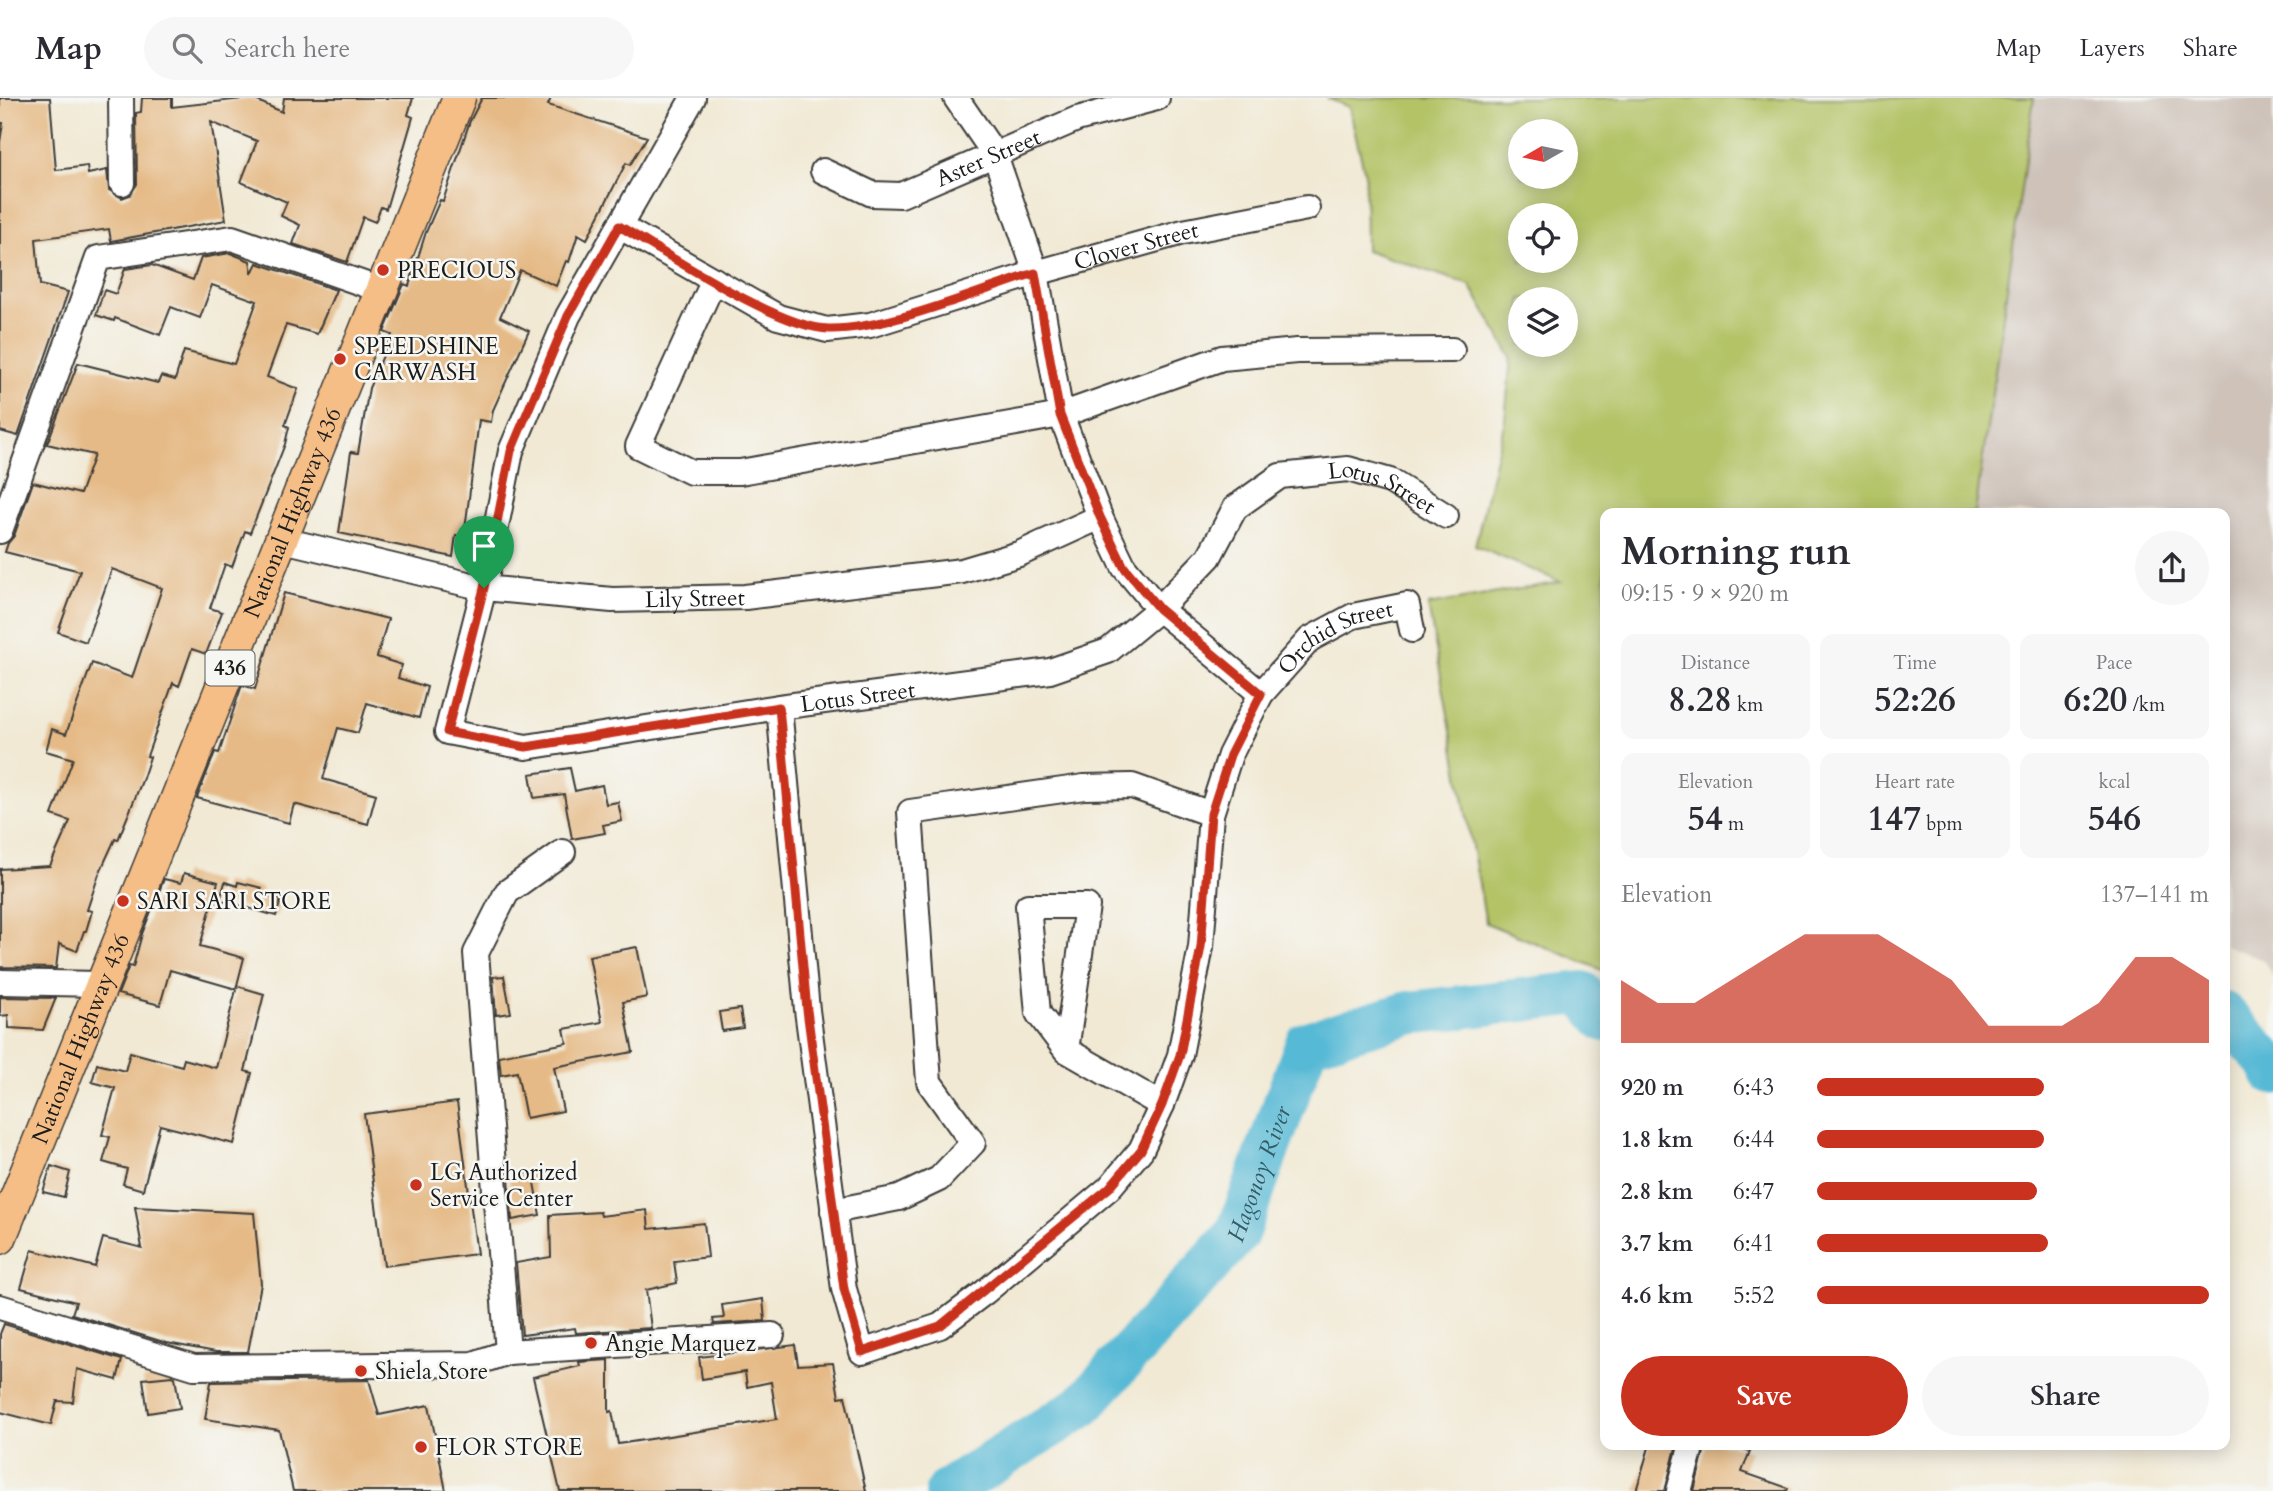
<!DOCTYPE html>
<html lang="en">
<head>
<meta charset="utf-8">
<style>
  body { margin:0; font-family:Cardo,serif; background:#f7f7f7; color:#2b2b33; height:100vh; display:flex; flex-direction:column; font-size:26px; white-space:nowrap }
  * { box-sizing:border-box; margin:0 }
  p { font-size:23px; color:#7c7c81 }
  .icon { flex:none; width:38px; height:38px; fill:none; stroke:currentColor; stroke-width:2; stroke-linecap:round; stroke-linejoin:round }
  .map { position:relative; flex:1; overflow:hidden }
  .side { position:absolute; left:1600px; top:410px; width:630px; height:942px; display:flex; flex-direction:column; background:#fff; border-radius:14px; box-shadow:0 4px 18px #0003 }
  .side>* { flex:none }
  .needle { width:46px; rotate:261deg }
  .fabs { position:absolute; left:1508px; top:21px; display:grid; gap:14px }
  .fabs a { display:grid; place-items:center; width:70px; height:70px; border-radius:50%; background:#fff; box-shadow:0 4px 18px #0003; font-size:35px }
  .pin { position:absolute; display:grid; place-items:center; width:60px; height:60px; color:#fff; margin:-72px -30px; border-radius:50% 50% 50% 0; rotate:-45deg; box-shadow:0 0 7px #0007 }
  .pin .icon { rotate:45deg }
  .round { display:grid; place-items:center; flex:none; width:74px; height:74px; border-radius:37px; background:#f7f7f7 }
  .headline { display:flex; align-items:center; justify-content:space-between; height:119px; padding:0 21px }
  h1 { font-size:38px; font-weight:600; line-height:52px }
  .metrics { display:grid; grid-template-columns:repeat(3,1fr); gap:10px; height:119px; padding:7px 21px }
  .metrics div { display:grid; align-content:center; border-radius:14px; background:#f7f7f7; text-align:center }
  .metrics b { font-size:35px; font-weight:600 }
  .metrics small { font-size:19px; font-weight:400 }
  .metrics p { font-size:19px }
  .chart { height:196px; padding:14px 21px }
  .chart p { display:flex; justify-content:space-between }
  .chart svg { width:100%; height:126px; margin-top:7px; fill:#c8321e; opacity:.7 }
  .button { display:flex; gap:14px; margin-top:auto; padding:14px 21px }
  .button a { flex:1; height:80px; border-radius:42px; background:#c8321e; color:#fff; font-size:28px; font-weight:600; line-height:80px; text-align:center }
  .button a+a { background:#f7f7f7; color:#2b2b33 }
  ul { padding:0 21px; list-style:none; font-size:23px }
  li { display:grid; grid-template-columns:112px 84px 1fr; align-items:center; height:52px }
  li i { height:18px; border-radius:9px; background:#c8321e }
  header { display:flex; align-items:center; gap:42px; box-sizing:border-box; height:98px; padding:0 35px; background:#fff; border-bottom:2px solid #e1e1e2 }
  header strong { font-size:33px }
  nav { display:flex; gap:38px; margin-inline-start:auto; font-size:24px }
  .search { width:490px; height:63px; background:#f7f7f7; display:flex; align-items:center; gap:18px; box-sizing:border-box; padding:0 24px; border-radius:38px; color:#7c7c81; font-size:26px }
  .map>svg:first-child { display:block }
</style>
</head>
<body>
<header>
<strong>Map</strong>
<div class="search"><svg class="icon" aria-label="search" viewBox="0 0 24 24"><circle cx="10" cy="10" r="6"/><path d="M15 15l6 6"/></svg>Search here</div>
<nav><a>Map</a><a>Layers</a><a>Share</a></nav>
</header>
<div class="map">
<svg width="2273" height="1393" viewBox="0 0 2273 1393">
  <rect width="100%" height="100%" fill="#f6f6f2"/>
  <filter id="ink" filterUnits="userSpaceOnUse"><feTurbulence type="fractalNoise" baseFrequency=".0143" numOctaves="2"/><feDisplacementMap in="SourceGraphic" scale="14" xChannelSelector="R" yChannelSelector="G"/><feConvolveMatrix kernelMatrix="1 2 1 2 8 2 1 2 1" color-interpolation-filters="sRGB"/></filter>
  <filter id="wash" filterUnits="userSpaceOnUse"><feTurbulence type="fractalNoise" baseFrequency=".00686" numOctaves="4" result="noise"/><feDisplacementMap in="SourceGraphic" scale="28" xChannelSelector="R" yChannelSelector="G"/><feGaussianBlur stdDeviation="1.57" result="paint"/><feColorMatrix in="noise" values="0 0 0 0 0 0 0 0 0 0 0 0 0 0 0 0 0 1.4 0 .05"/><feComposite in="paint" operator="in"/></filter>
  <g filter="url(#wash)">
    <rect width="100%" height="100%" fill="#f1e9d4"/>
    <path fill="#cec2b9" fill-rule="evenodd" d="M 1327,0 L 2273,0 L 2273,879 L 2263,862 L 2224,847 L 2224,415 L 1605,415 L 1605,873 L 1486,825 L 1428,507 L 1561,484 L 1475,448 L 1505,322 L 1511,259 L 1470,187 L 1366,152 L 1365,76 L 1349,9 ZM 1521,33 L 1566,33 L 1566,79 L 1521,79 ZM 1521,117 L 1566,117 L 1566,163 L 1521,163 ZM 1521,201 L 1566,201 L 1566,247 L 1521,247 Z"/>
    <path fill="#b3c366" stroke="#687041" stroke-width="2" fill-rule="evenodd" d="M 1327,0 L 2034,0 L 1975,415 L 1605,415 L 1605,873 L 1486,825 L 1428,507 L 1561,484 L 1475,448 L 1505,322 L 1511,259 L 1470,187 L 1366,152 L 1365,76 L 1349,9 ZM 1521,33 L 1566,33 L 1566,79 L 1521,79 ZM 1521,117 L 1566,117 L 1566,163 L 1521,163 ZM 1521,201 L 1566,201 L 1566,247 L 1521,247 Z"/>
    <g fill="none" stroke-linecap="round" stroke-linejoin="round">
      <g stroke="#56b9d5" stroke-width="44">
        <path d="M 2224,916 L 2270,966 L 2273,975"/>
        <path id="s1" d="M 947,1393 L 1081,1309 L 1237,1136 L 1307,945 L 1409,915 L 1582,895 L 1605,922"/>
      </g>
    </g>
    <g id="blocks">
      <path fill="#e5ba86" d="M 0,0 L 50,0 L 56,72 L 87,68 L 88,76 L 107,72 L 109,92 L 122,100 L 130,97 L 137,86 L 136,15 L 141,14 L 142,0 L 172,0 L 172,9 L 251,0 L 282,14 L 284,0 L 413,0 L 408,17 L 413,19 L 386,111 L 381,109 L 375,124 L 363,119 L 347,164 L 293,146 L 300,127 L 281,118 L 287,104 L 241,84 L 257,43 L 211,24 L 226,122 L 111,143 L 109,131 L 36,141 L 40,187 L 68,194 L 18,338 L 0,333 L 0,44 L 3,25 L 0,25 Z
        M 482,0 L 551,0 L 548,7 L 647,39 L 630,67 L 626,65 L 587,141 L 578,136 L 569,164 L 566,163 L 556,188 L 520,172 L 500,219 L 529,233 L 493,312 L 491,324 L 479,322 L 464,439 L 456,437 L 453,459 L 339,435 L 351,354 L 358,355 L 369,290 L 392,237 L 384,234 L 404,186 L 409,188 L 426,134 L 440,102 L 443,103 L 470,23 Z
        M 230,155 L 250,163 L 252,175 L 257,165 L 336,192 L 317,236 L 286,227 L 267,279 L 298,291 L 285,327 L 289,329 L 285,346 L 250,435 L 245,433 L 232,469 L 225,466 L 210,510 L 222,514 L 206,556 L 192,551 L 179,588 L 173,585 L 147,658 L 150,659 L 142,683 L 118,742 L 115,741 L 99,776 L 87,812 L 92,813 L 86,833 L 84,833 L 77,853 L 59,846 L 56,870 L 0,869 L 0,771 L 50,768 L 70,723 L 52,717 L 73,661 L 46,653 L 52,631 L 66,636 L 92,565 L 132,580 L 162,490 L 112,471 L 86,544 L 58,534 L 80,473 L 5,454 L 8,445 L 14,438 L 33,384 L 80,396 L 94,357 L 47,346 L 78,265 L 158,285 L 161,278 L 175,282 L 184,253 L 234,266 L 257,203 L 212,187 L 200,220 L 171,209 L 160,237 L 115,220 L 114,223 L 96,217 L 104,192 L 116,196 L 125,171 L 152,167 L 193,182 L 201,160 Z
        M 284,495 L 388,521 L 377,559 L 402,567 L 398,580 L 427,589 L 419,620 L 367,605 L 358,635 L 338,630 L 323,681 L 376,696 L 368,726 L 294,706 L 289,725 L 197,700 L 215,654 L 219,655 L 242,587 L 255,591 Z
        M 570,670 L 575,693 L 602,687 L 606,706 L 618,704 L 622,723 L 603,727 L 605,735 L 572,741 L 564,696 L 534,700 L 530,676 Z
        M 184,775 L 218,784 L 200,848 L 244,860 L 236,891 L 170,872 L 160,907 L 118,896 L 129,868 L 133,869 L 142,836 L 164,781 L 181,785 Z
        M 225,784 L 237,788 L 238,784 L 262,790 L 260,795 L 281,802 L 276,818 L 220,802 Z
        M 637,849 L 647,899 L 623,904 L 633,954 L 554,969 L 563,1013 L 526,1020 L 517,974 L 501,977 L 499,958 L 567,945 L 564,931 L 602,924 L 589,858 Z
        M 504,878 L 511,915 L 496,917 L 493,879 Z
        M 237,888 L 264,896 L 245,973 L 252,975 L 234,1046 L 160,1027 L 143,1092 L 123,1086 L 127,1071 L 103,1064 L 110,1039 L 102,1037 L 115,990 L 92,984 L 97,966 L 125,973 L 130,954 L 182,968 L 184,961 L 216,970 Z
        M 0,899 L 56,900 L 43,932 L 9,930 L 8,917 L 0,918 Z
        M 740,911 L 743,930 L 722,933 L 719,914 Z
        M 457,1004 L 477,1156 L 384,1168 L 364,1016 Z
        M 51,1068 L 70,1074 L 64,1099 L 43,1094 Z
        M 532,1074 L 540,1117 L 512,1122 L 509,1079 Z
        M 135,1109 L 254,1115 L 261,1186 L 248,1254 L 216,1254 L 167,1245 L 72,1216 L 76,1204 L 21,1190 L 32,1152 L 95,1169 L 103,1140 L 142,1150 Z
        M 647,1112 L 649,1131 L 704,1125 L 708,1159 L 674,1163 L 677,1185 L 646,1192 L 651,1230 L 576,1235 L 575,1230 L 522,1237 L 516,1165 L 551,1159 L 550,1117 L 600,1114 L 601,1118 Z
        M 763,1201 L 765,1223 L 714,1226 L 713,1221 L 724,1220 L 722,1207 Z
        M 4,1226 L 122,1262 L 117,1282 L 77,1271 L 73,1304 L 57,1303 L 51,1327 L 0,1314 L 0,1236 Z
        M 795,1247 L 798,1267 L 833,1265 L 839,1299 L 845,1298 L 866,1393 L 560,1393 L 533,1279 L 580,1268 L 579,1264 L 609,1262 L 609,1314 L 612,1313 L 618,1346 L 777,1321 L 771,1284 L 747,1289 L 745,1274 L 702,1281 L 699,1259 Z
        M 172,1278 L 175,1279 L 180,1310 L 148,1315 L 143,1281 Z
        M 369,1282 L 379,1317 L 429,1307 L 446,1393 L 293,1393 L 279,1332 L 205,1321 L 211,1284 Z
        M 1650,1346 L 1677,1346 L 1665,1393 L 1636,1393 Z
        M 1706,1346 L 1728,1346 L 1750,1353 L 1742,1374 L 1788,1390 L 1787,1393 L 1694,1393 Z"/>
    </g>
  </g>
  <g filter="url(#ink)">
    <use href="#blocks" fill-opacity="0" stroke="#3c3b38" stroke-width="2"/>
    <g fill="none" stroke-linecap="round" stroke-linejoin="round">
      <defs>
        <g id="minor">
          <path d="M 121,0 L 122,85"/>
          <path id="s2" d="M 693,0 L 568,218 L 511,353 L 484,490 L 447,634 L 526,649 L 779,609 L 1050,573 L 1108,553 L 1159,511 L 1209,459 L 1235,410 L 1280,378 L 1348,371 L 1390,383 L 1446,418"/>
          <path d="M 956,0 L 995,57 L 1036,175 L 1061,317 L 1100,419 L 1124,469 L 1159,511 L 1261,596"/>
          <path id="s3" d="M 823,73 L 872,96 L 901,97 L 1077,21 L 1157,0"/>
          <path id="s4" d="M 619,128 L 778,219 L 827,232 L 870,227 L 1036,175 L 1183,134 L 1307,110"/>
          <path d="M 714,182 L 638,348 L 691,374 L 740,374 L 1061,317 L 1222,260 L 1297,253 L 1452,252"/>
          <path d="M 0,433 L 98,160 L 232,140 L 381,192"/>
          <path id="s5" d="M 283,442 L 484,490 L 612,502 L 745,499 L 962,473 L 1019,456 L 1100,419"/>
          <path id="s6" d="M 779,609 L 807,912 L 844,1191 L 862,1254 L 940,1228 L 985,1194 L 1109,1090 L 1141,1052 L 1162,1007 L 1180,957 L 1201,849 L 1211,716 L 1230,657 L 1261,596 L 1310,541 L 1353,518 L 1407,507 L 1412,532"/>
          <path d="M 0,884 L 100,886"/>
          <path d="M 1066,952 L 1087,808 L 1028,808 L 1038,915 L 1066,952 L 1162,1007"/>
          <path d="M 833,1113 L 899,1100 L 939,1081 L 973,1045 L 929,984 L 910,714 L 1084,689 L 1132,688 L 1211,716"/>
          <path d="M 0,1209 L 194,1269 L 473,1266 L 508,1254 L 772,1237"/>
          <path d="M 508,1254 L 476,855 L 507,794 L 563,754"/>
          <path d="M 1679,1393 L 1692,1346"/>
        </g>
        <g id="major">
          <path id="s7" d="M 0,1140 L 459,0"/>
        </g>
      </defs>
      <use href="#minor" stroke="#3c3b38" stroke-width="28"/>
      <use href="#major" stroke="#3c3b38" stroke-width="35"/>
      <use href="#minor" stroke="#fff" stroke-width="24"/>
      <use href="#major" stroke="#f5be86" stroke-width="32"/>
    </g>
  </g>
  <g fill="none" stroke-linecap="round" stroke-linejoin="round" filter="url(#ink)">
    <defs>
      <path id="route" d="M 619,128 C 666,155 780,231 829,231 C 887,232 978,193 1035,175 L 1060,317 L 1100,419 L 1124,469 L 1159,511 L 1261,596 L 1230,657 L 1211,716 L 1201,849 L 1180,957 L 1162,1007 L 1141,1052 L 1109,1090 L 940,1228 L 862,1254 L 844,1191 L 807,912 L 779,609 L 526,649 L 447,634 L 484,490 L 511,353 L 568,218 Z"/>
    </defs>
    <use href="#route" stroke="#fff" stroke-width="14"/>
    <use href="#route" stroke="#c8321e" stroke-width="9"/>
  </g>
  <g fill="#c8321e" stroke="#f6f6f2" stroke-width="2.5">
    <circle cx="383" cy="172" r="7"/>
    <circle cx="340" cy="261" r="7"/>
    <circle cx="123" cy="803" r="7"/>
    <circle cx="416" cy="1087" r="7"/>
    <circle cx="591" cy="1245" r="7"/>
    <circle cx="361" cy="1273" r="7"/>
    <circle cx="421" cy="1349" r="7"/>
  </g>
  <g text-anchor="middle" stroke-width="5" stroke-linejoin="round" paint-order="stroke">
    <rect fill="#f6f6f2" stroke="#5d5d5c" stroke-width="2" x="205.5" y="552.5" width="49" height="35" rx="5"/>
    <g font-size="21" font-weight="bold" fill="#1c1c1c">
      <text x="230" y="577">436</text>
    </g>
    <g font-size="23" fill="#1c1c1c" stroke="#f6f6f2">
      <text dy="8" stroke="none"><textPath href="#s3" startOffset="178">Aster Street</textPath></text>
      <text dy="8" stroke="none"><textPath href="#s4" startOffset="555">Clover Street</textPath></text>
      <text dy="8" stroke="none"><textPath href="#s2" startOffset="1712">Lotus Street</textPath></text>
      <text dy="8" stroke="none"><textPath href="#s7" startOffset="782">National Highway 436</textPath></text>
      <text dy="8" stroke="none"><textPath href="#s5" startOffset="418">Lily Street</textPath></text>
      <text dy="8" stroke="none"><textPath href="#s6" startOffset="1575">Orchid Street</textPath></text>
      <text dy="8" stroke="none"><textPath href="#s2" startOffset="1102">Lotus Street</textPath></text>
      <text dy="8" stroke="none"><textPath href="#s7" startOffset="215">National Highway 436</textPath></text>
    </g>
    <g font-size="23" fill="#1c1c1c" stroke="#f6f6f2" text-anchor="start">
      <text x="397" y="180">PRECIOUS</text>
      <text x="354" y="256">SPEEDSHINE<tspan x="354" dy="26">CARWASH</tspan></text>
      <text x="137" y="811">SARI SARI STORE</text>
      <text x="430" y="1082">LG Authorized<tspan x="430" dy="26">Service Center</tspan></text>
      <text x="605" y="1253">Angie Marquez</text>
      <text x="375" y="1281">Shiela Store</text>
      <text x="435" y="1357">FLOR STORE</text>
    </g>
    <g font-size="24" font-style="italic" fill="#335b66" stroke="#f6f6f2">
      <text dy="8" stroke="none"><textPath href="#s1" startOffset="455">Hagonoy River</textPath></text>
    </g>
  </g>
</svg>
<div class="fabs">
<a><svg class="needle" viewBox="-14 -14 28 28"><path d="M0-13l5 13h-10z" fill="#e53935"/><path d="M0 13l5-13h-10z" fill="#7c7c81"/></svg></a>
<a><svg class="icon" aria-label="locate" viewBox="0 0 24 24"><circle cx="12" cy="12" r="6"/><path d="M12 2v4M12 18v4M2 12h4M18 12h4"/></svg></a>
<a><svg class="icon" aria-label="layers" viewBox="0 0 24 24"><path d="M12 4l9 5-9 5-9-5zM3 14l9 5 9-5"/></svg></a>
</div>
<div class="pin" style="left:484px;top:490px;background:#1e9e55"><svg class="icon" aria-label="arrive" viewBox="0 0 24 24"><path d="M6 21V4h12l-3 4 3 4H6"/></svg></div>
<section class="side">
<div class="headline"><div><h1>Morning run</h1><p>09:15 · 9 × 920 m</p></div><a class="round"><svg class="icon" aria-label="share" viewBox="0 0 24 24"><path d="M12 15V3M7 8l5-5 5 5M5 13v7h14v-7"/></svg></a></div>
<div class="metrics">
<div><p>Distance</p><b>8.28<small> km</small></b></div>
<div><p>Time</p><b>52:26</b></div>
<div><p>Pace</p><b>6:20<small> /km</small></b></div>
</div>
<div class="metrics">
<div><p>Elevation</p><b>54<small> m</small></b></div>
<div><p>Heart rate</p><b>147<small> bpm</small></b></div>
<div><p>kcal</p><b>546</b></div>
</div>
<div class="chart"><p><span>Elevation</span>137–141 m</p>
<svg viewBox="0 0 160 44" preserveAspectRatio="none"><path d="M0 44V22L10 30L20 30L30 22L40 14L50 6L60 6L70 6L80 14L90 22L100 38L110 38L120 38L130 30L140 14L150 14L160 22V44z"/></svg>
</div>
<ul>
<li><b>920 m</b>6:43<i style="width:58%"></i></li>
<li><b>1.8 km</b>6:44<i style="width:58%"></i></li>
<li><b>2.8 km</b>6:47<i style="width:56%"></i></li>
<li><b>3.7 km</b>6:41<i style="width:59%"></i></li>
<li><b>4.6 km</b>5:52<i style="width:100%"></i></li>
</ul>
<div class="button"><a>Save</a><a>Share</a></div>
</section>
</div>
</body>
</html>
